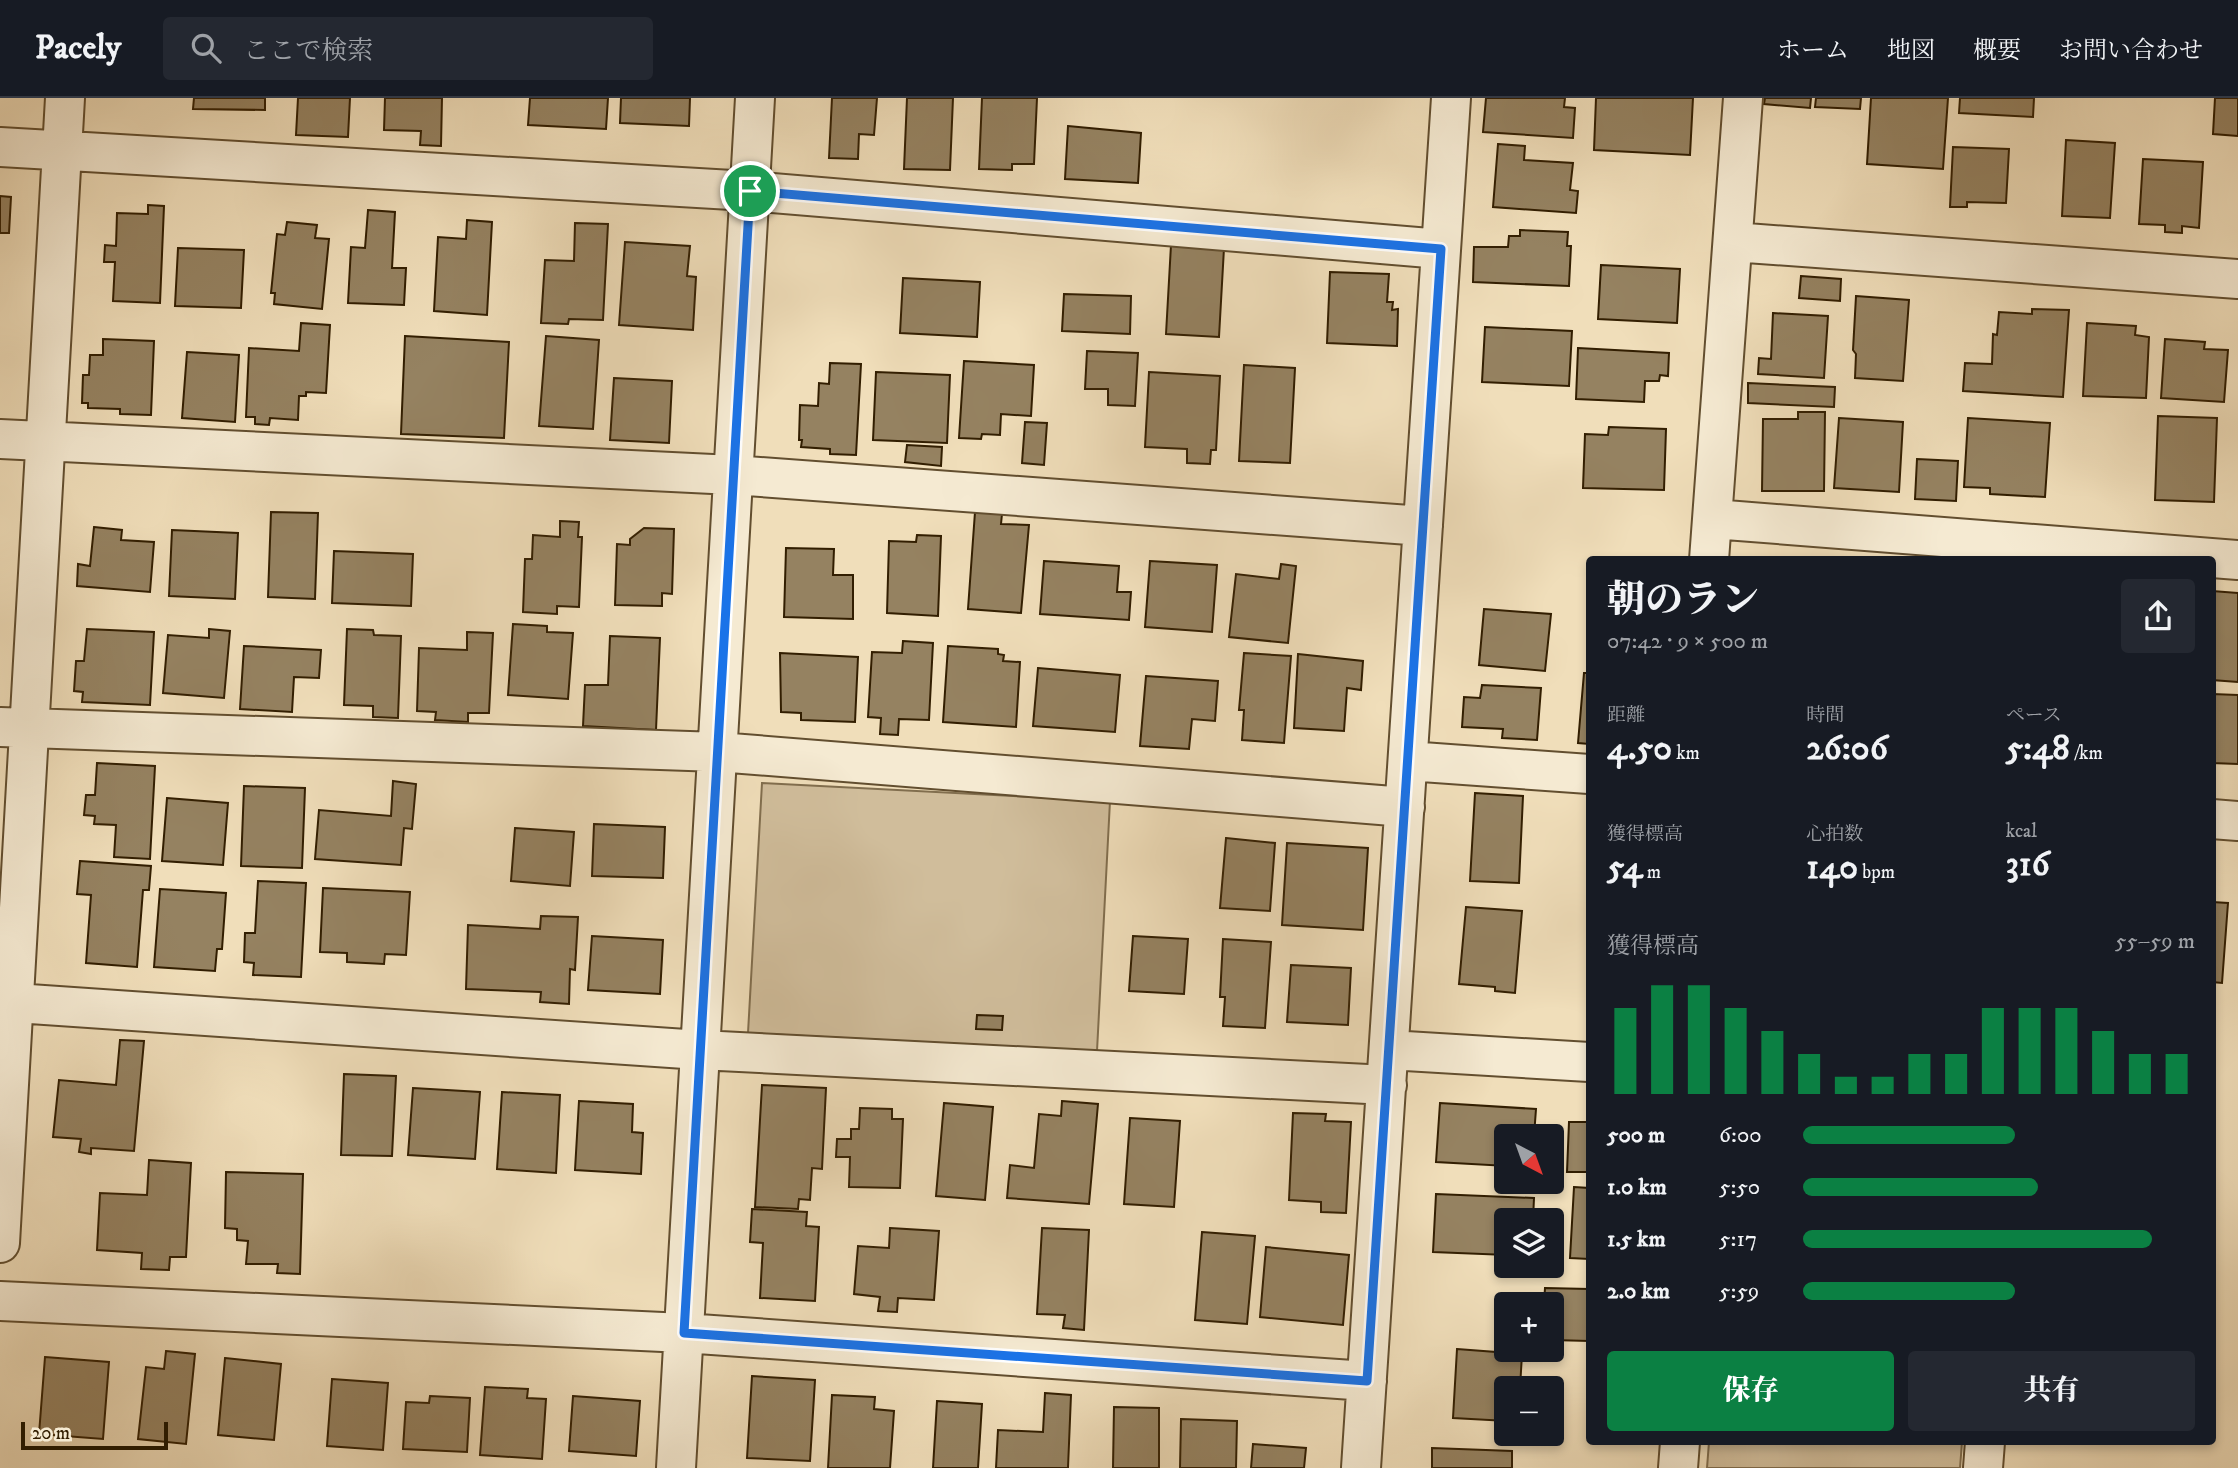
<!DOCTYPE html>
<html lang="ja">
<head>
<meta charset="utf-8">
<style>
  body { margin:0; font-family:"IM FELL DW Pica","Noto Serif JP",serif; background:#242831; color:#f1f3f6; height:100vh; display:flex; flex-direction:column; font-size:26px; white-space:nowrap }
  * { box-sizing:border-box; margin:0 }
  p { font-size:23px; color:#9ea1a6 }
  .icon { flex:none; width:38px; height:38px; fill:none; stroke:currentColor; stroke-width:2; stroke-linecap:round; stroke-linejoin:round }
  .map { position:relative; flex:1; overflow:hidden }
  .panel { position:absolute; left:1586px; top:458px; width:630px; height:889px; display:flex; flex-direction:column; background:#171b24; border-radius:7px; box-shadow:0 4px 10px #0003 }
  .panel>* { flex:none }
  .needle { width:46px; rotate:139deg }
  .tools { position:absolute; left:1494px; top:1026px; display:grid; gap:14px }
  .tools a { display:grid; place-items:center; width:70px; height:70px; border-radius:7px; background:#171b24; box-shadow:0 4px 10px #0003; font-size:35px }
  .scale { position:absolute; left:21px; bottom:18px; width:147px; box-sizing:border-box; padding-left:7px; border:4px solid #321e01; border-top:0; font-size:19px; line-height:24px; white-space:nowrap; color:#321e01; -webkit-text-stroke:5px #f5ead2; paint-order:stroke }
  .pin { position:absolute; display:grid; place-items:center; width:60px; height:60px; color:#fff; margin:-30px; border:4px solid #fff; border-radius:50%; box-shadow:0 2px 7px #0007 }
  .round { display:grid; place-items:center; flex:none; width:74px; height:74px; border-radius:7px; background:#242831 }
  .summary { display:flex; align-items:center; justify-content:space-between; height:119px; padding:0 21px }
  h1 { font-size:38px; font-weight:800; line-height:52px }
  .stats { display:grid; grid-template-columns:repeat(3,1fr); gap:10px; height:119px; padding:7px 21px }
  .stats div { display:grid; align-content:center }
  .stats b { font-size:35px; font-weight:800 }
  .stats small { font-size:19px; font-weight:400 }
  .stats p { font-size:19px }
  .chart { height:196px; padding:14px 21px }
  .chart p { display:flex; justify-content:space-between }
  .chart svg { width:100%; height:126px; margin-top:7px; stroke:#0b8043; stroke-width:6 }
  .action { display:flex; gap:14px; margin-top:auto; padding:14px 21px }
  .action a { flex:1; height:80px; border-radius:7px; background:#0b8043; color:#fff; font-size:28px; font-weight:800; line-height:80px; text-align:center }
  .action a+a { background:#242831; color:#f1f3f6 }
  ul { padding:0 21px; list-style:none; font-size:23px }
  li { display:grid; grid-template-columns:112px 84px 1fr; align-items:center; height:52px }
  li i { height:18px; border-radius:9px; background:#0b8043 }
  header { display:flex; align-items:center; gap:42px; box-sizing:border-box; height:98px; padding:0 35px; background:#171b24; border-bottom:2px solid #363941 }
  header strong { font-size:33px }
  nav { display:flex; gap:38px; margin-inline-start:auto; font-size:24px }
  .search { width:490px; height:63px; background:#242831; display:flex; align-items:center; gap:18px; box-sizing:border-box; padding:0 24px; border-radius:7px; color:#9ea1a6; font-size:26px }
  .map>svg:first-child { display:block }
</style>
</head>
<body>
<header>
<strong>Pacely</strong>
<div class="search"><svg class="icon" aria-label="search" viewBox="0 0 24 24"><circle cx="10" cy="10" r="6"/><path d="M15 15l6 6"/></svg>ここで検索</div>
<nav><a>ホーム</a><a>地図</a><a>概要</a><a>お問い合わせ</a></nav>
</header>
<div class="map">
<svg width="2238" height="1370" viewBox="0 0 2238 1370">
  <rect width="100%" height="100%" fill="#f0deba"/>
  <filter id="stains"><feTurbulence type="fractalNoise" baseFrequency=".00286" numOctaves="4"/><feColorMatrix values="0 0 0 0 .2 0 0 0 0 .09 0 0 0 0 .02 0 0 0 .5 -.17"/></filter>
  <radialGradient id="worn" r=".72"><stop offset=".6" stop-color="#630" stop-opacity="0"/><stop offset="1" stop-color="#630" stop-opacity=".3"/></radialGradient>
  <path fill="#d0bd9b" stroke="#816e4e" stroke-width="2" d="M 762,685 L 1110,703 L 1097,953 L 748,935 Z
    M 1709,1344 L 1962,1344 L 1960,1370 L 1707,1370 Z"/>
  <path fill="#958261" stroke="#321e01" stroke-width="2" d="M 194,0 L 265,0 L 265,12 L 193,11 Z
    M 298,0 L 350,0 L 348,39 L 296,37 Z
    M 385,0 L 442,0 L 441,48 L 420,47 L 421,33 L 384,32 Z
    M 530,0 L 608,0 L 606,31 L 528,27 Z
    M 621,0 L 690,0 L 689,28 L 620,25 Z
    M 832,0 L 877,0 L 874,37 L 859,36 L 858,61 L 829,60 Z
    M 907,0 L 953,0 L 950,72 L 904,71 Z
    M 982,0 L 1037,0 L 1034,66 L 1012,66 L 1012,72 L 979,71 Z
    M 1486,0 L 1565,0 L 1564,9 L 1575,10 L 1573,40 L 1483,34 Z
    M 1596,0 L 1693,0 L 1690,57 L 1594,52 Z
    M 1765,0 L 1811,0 L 1810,10 L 1764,6 Z
    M 1816,0 L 1861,0 L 1860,11 L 1815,9 Z
    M 1871,0 L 1948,0 L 1943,71 L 1867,66 Z
    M 1960,0 L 2034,0 L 2033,19 L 1959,15 Z
    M 2215,0 L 2238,0 L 2238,38 L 2213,36 Z
    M 1068,28 L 1141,35 L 1138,85 L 1065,81 Z
    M 2066,42 L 2115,45 L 2110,120 L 2062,118 Z
    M 1498,46 L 1525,48 L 1524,62 L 1573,65 L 1570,92 L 1578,93 L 1576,115 L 1493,109 Z
    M 1953,49 L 2009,51 L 2006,105 L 1967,104 L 1967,109 L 1950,109 Z
    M 2143,61 L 2203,64 L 2199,130 L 2182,128 L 2182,135 L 2165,134 L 2165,127 L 2139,126 Z
    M 0,98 L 11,99 L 9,135 L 0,135 Z
    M 148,107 L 164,108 L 160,205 L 113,203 L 115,164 L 104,164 L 105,147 L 116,148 L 117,115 L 148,116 Z
    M 368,112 L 395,114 L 392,170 L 406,170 L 404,207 L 348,205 L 351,149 L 365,150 Z
    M 467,122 L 492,124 L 487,217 L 434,213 L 438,139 L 466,141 Z
    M 287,124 L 317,127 L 315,140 L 329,141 L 322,211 L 274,206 L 275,195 L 271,195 L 277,136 L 285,137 Z
    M 575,125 L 608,126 L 603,222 L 569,221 L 568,226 L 541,225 L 545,162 L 574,163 Z
    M 1520,132 L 1568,134 L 1567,148 L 1571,148 L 1569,188 L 1473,184 L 1474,149 L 1508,149 L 1509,138 L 1520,138 Z
    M 625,144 L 690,148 L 687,178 L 696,179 L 693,232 L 619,227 Z
    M 1171,147 L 1224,150 L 1219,239 L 1166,236 Z
    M 178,150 L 244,152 L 241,210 L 175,208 Z
    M 1601,167 L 1680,171 L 1677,225 L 1598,221 Z
    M 1330,174 L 1389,176 L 1387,204 L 1393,204 L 1392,212 L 1398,211 L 1397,248 L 1327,245 Z
    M 1801,178 L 1841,181 L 1840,203 L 1799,200 Z
    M 903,180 L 980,184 L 977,239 L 900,235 Z
    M 1064,196 L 1131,198 L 1130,236 L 1062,233 Z
    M 1856,198 L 1909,202 L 1903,283 L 1855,280 L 1856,256 L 1853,252 Z
    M 2032,211 L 2069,212 L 2063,299 L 1963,293 L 1965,265 L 1992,266 L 1993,236 L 1997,237 L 1999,214 L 2032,216 Z
    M 1773,215 L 1828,218 L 1824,280 L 1758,276 L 1759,260 L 1771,261 Z
    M 301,225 L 330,227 L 326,295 L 306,294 L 306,298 L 299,298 L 298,322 L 270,320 L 269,327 L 255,326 L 255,319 L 246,319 L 249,250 L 299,253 Z
    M 2087,225 L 2136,228 L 2135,237 L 2149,239 L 2146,300 L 2083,298 Z
    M 1485,229 L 1572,233 L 1569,288 L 1482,284 Z
    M 405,238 L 509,244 L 504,340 L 401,336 Z
    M 546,238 L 599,242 L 593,331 L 539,328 Z
    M 103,241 L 154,243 L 151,317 L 120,316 L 120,311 L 88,310 L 88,305 L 82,305 L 83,277 L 89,277 L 90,257 L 103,257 Z
    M 2165,241 L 2205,244 L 2204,251 L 2228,252 L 2224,304 L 2161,300 Z
    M 1578,250 L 1669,255 L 1668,278 L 1660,277 L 1659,283 L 1645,283 L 1644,304 L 1576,301 Z
    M 1087,253 L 1138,255 L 1135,308 L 1108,307 L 1108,291 L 1085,291 Z
    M 187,254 L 239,257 L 235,324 L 182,320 Z
    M 964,263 L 1034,267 L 1031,318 L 1001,316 L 1000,337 L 982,336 L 981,341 L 959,340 Z
    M 830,265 L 861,266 L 856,357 L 830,356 L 830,351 L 801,349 L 802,342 L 799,342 L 800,307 L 818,308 L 819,285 L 829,286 Z
    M 1244,267 L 1295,270 L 1290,365 L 1239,363 Z
    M 876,274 L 950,277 L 947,345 L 873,342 Z
    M 1149,274 L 1220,278 L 1216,352 L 1211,352 L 1210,366 L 1187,365 L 1187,351 L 1145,349 Z
    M 614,280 L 672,283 L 669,345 L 610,342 Z
    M 1748,285 L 1835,289 L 1834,309 L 1748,305 Z
    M 1798,314 L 1825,314 L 1824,393 L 1762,393 L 1763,321 L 1798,321 Z
    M 2158,318 L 2217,320 L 2214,404 L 2155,402 Z
    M 1839,320 L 1903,324 L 1899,394 L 1834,390 Z
    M 1968,320 L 2050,325 L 2045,399 L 1990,396 L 1990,390 L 1964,389 Z
    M 1025,324 L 1047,325 L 1044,367 L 1022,365 Z
    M 1609,329 L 1666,331 L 1664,392 L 1583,390 L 1585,336 L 1608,337 Z
    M 907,347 L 942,349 L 941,368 L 905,364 Z
    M 1917,361 L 1958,363 L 1956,403 L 1915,401 Z
    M 271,414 L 318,415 L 315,501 L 268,499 Z
    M 975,414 L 1002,416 L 1001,426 L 1029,427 L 1021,515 L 968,511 Z
    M 560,423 L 579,424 L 578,439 L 582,439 L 579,509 L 557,508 L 557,516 L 523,514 L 525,461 L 532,461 L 533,437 L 560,439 Z
    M 94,429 L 122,432 L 121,442 L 154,444 L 150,494 L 77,488 L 78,466 L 90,468 Z
    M 644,430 L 674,431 L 672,496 L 662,495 L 662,508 L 615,507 L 617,446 L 630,447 L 630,441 Z
    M 172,432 L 238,435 L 235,501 L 169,498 Z
    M 917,437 L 941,438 L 938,518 L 887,515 L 889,443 L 916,444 Z
    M 786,450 L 834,451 L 833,477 L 853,477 L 853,521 L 784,519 Z
    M 334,453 L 413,456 L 411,508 L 332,505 Z
    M 1044,463 L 1119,468 L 1117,494 L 1131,494 L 1129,522 L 1040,516 Z
    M 1150,463 L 1217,467 L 1212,534 L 1145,529 Z
    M 1281,466 L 1296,468 L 1288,545 L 1229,539 L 1236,476 L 1279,481 Z
    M 2212,493 L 2238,495 L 2238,584 L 2212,582 Z
    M 1484,511 L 1551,516 L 1545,573 L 1479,567 Z
    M 513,526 L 547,528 L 547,534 L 573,535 L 568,601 L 508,597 Z
    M 87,531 L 154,534 L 150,607 L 82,604 L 83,594 L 74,593 L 76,563 L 84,563 Z
    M 209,531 L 230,533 L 224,600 L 163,595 L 168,537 L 209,540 Z
    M 347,531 L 373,532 L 374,537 L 401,538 L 398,620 L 373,619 L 373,608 L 344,607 Z
    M 467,534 L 493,535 L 489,615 L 468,615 L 468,624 L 435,622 L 436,614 L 417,613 L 419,550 L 467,552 Z
    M 610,538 L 660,540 L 656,632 L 583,628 L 585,587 L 608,587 Z
    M 903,543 L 933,545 L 929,622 L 899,621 L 898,637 L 880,636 L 881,620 L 868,619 L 872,554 L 902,555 Z
    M 244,548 L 321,552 L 319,580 L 294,579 L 292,614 L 240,611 Z
    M 948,548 L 998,551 L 998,556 L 1004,557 L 1003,563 L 1020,564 L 1016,629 L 943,624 Z
    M 780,555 L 858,559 L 855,624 L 801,622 L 801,615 L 781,614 Z
    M 1244,555 L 1291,558 L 1284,645 L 1242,642 L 1244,612 L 1239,612 Z
    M 1298,556 L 1363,563 L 1361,592 L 1347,590 L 1344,633 L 1294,630 Z
    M 1038,570 L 1120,577 L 1115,634 L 1033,628 Z
    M 1584,575 L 1589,575 L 1589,646 L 1578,645 Z
    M 1146,578 L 1218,583 L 1215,623 L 1192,621 L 1189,651 L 1140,648 Z
    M 1482,587 L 1541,590 L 1537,642 L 1502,640 L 1503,631 L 1462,629 L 1464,599 L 1480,600 Z
    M 2212,596 L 2238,597 L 2238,666 L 2212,665 Z
    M 97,665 L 155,668 L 150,761 L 114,759 L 116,727 L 94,726 L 95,718 L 84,717 L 86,697 L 95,697 Z
    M 393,683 L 416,686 L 412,731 L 404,730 L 401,767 L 315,761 L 319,712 L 391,718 Z
    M 244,688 L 305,690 L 302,770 L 241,768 Z
    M 1475,695 L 1523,698 L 1519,785 L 1470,783 Z
    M 167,700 L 228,705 L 223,767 L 162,763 Z
    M 594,726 L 665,729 L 663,780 L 592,778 Z
    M 515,730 L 574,734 L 570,788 L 511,783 Z
    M 1226,740 L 1275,745 L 1270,813 L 1220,810 Z
    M 1287,745 L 1368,750 L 1363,832 L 1282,827 Z
    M 80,763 L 151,768 L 149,792 L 143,792 L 137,869 L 86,865 L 91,797 L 77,796 Z
    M 258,783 L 306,785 L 301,879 L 253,877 L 254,865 L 244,864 L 245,835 L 255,835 Z
    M 323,790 L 410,794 L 406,857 L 385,856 L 384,866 L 347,864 L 347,855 L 320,854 Z
    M 160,791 L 226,795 L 222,851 L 217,851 L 215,873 L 154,869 Z
    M 2212,804 L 2228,805 L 2222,885 L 2212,884 Z
    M 1466,809 L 1522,813 L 1515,895 L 1495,893 L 1495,889 L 1459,886 Z
    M 541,818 L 578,819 L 575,872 L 570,871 L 569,906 L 540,904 L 541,894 L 466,891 L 468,827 L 540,831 Z
    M 592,838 L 663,842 L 660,896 L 588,892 Z
    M 1133,838 L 1188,841 L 1184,896 L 1129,893 Z
    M 1223,841 L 1271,844 L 1265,930 L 1223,928 L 1225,899 L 1220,899 Z
    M 1291,867 L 1351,870 L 1348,927 L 1287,924 Z
    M 977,917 L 1003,918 L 1002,932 L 976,931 Z
    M 120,942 L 144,943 L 134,1053 L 91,1050 L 91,1056 L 79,1054 L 81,1041 L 53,1039 L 59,982 L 116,987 Z
    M 344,976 L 396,978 L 392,1058 L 341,1057 Z
    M 762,987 L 826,990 L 822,1071 L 812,1070 L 810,1102 L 799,1101 L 798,1111 L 755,1109 Z
    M 413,990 L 480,994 L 475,1061 L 408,1057 Z
    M 502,994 L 560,997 L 556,1075 L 497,1071 Z
    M 579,1003 L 633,1006 L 632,1034 L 643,1035 L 641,1076 L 575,1072 Z
    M 1062,1003 L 1098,1006 L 1089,1106 L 1007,1100 L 1010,1067 L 1034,1070 L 1039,1016 L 1061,1018 Z
    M 944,1005 L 993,1009 L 985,1102 L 936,1098 Z
    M 1440,1005 L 1536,1011 L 1534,1038 L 1507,1038 L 1507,1068 L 1436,1064 Z
    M 860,1010 L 892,1011 L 892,1021 L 903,1021 L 900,1090 L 849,1089 L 850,1059 L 836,1059 L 837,1041 L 851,1041 L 851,1031 L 859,1031 Z
    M 1293,1015 L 1326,1016 L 1325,1023 L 1351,1024 L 1346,1115 L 1321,1114 L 1321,1104 L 1289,1102 Z
    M 1130,1020 L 1180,1023 L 1174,1109 L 1124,1106 Z
    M 1569,1024 L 1589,1024 L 1589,1074 L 1567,1074 Z
    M 149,1062 L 191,1065 L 186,1159 L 170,1159 L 169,1172 L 141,1171 L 142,1155 L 97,1152 L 100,1095 L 147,1097 Z
    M 226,1074 L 303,1076 L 300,1176 L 277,1175 L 278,1166 L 246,1166 L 248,1143 L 237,1142 L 237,1131 L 225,1130 Z
    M 1574,1089 L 1589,1090 L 1589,1161 L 1570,1160 Z
    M 1436,1096 L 1534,1100 L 1533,1122 L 1507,1122 L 1507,1157 L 1433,1154 Z
    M 752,1111 L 807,1114 L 806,1128 L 819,1129 L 815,1203 L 760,1200 L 763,1145 L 750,1144 Z
    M 890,1130 L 939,1133 L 934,1202 L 898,1200 L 897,1214 L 878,1213 L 880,1199 L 854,1196 L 858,1148 L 889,1150 Z
    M 1042,1130 L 1089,1132 L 1084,1232 L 1063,1230 L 1065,1217 L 1037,1216 Z
    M 1202,1134 L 1255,1138 L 1247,1226 L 1195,1222 Z
    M 1266,1149 L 1349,1157 L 1343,1227 L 1260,1219 Z
    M 1545,1190 L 1589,1191 L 1589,1243 L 1552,1242 L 1552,1206 L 1544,1206 Z
    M 1457,1251 L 1522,1256 L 1520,1290 L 1507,1290 L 1507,1323 L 1453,1320 Z
    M 166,1253 L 195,1256 L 186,1346 L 138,1341 L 146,1269 L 164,1271 Z
    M 45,1259 L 109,1264 L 103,1341 L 39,1336 Z
    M 225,1260 L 281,1266 L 274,1342 L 218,1337 Z
    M 752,1278 L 815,1282 L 810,1363 L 747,1360 Z
    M 332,1281 L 388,1285 L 383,1352 L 327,1348 Z
    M 485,1289 L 528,1291 L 527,1300 L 546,1301 L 542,1361 L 480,1357 Z
    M 1045,1295 L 1071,1297 L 1068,1370 L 996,1370 L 998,1332 L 1043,1334 Z
    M 832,1297 L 875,1299 L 874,1311 L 894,1313 L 890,1370 L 828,1370 Z
    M 430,1298 L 470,1300 L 467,1354 L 403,1351 L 406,1304 L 429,1305 Z
    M 573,1298 L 640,1303 L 636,1358 L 569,1353 Z
    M 937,1303 L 982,1306 L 978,1370 L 933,1370 Z
    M 1114,1309 L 1159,1310 L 1159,1370 L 1113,1370 Z
    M 1181,1321 L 1237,1323 L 1236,1370 L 1180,1370 Z
    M 1253,1346 L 1306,1350 L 1304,1370 L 1251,1370 Z
    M 1432,1350 L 1512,1353 L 1512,1370 L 1432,1370 Z"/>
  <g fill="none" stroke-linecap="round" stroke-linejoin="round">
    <defs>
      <path id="minor" d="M 0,49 L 749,93 L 1441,151
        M 1733,144 L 2238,181
        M 0,341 L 733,377 L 1423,428
        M 1713,421 L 2238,462
        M 1709,462 L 1743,0
        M 0,629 L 718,654 L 1405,709
        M 1408,663 L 1589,676
        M 2212,721 L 2238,723
        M 0,904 L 700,952 L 1387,987
        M 1389,952 L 1589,964
        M 0,1145 L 65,0
        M 0,1203 L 684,1235 L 1367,1283
        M 676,1370 L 755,0
        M 1361,1370 L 1451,0
        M 1678,1370 L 1680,1344
        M 1983,1370 L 1985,1344"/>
    </defs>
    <use href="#minor" stroke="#624e2f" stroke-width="42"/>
    <use href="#minor" stroke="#f5ead2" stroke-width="38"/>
  </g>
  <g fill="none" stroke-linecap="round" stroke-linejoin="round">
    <defs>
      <path id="route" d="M 750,93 L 1441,151 L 1367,1283 L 684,1235 Z"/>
    </defs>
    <use href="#route" stroke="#fff" stroke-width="14"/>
    <use href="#route" stroke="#1a73e8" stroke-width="9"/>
  </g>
  <rect width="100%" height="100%" filter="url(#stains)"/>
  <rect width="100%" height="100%" fill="url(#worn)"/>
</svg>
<div class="tools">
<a><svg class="needle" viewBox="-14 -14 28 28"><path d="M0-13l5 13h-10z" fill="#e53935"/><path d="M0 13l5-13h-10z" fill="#9ea1a6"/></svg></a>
<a><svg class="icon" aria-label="layers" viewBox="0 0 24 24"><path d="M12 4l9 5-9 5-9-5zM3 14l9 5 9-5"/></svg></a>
<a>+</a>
<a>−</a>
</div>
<div class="scale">20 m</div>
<div class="pin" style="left:750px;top:93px;background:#1e9e55"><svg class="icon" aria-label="arrive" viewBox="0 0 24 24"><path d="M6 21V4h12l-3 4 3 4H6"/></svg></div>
<section class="panel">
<div class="summary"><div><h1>朝のラン</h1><p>07:42 · 9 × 500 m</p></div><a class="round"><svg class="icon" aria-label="share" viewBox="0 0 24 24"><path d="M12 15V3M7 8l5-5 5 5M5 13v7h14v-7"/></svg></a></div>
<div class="stats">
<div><p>距離</p><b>4.50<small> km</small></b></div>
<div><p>時間</p><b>26:06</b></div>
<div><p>ペース</p><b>5:48<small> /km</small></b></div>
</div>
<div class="stats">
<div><p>獲得標高</p><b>54<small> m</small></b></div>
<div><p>心拍数</p><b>140<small> bpm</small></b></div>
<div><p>kcal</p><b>316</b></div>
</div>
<div class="chart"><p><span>獲得標高</span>55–59 m</p>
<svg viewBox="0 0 160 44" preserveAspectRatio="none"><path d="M5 44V14M15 44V6M25 44V6M35 44V14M45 44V22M55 44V30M65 44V38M75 44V38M85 44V30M95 44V30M105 44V14M115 44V14M125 44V14M135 44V22M145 44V30M155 44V30"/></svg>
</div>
<ul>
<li><b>500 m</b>6:00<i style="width:54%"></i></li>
<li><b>1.0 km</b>5:50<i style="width:60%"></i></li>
<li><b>1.5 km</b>5:17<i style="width:89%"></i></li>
<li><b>2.0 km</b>5:59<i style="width:54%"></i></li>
</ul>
<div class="action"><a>保存</a><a>共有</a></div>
</section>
</div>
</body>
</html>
